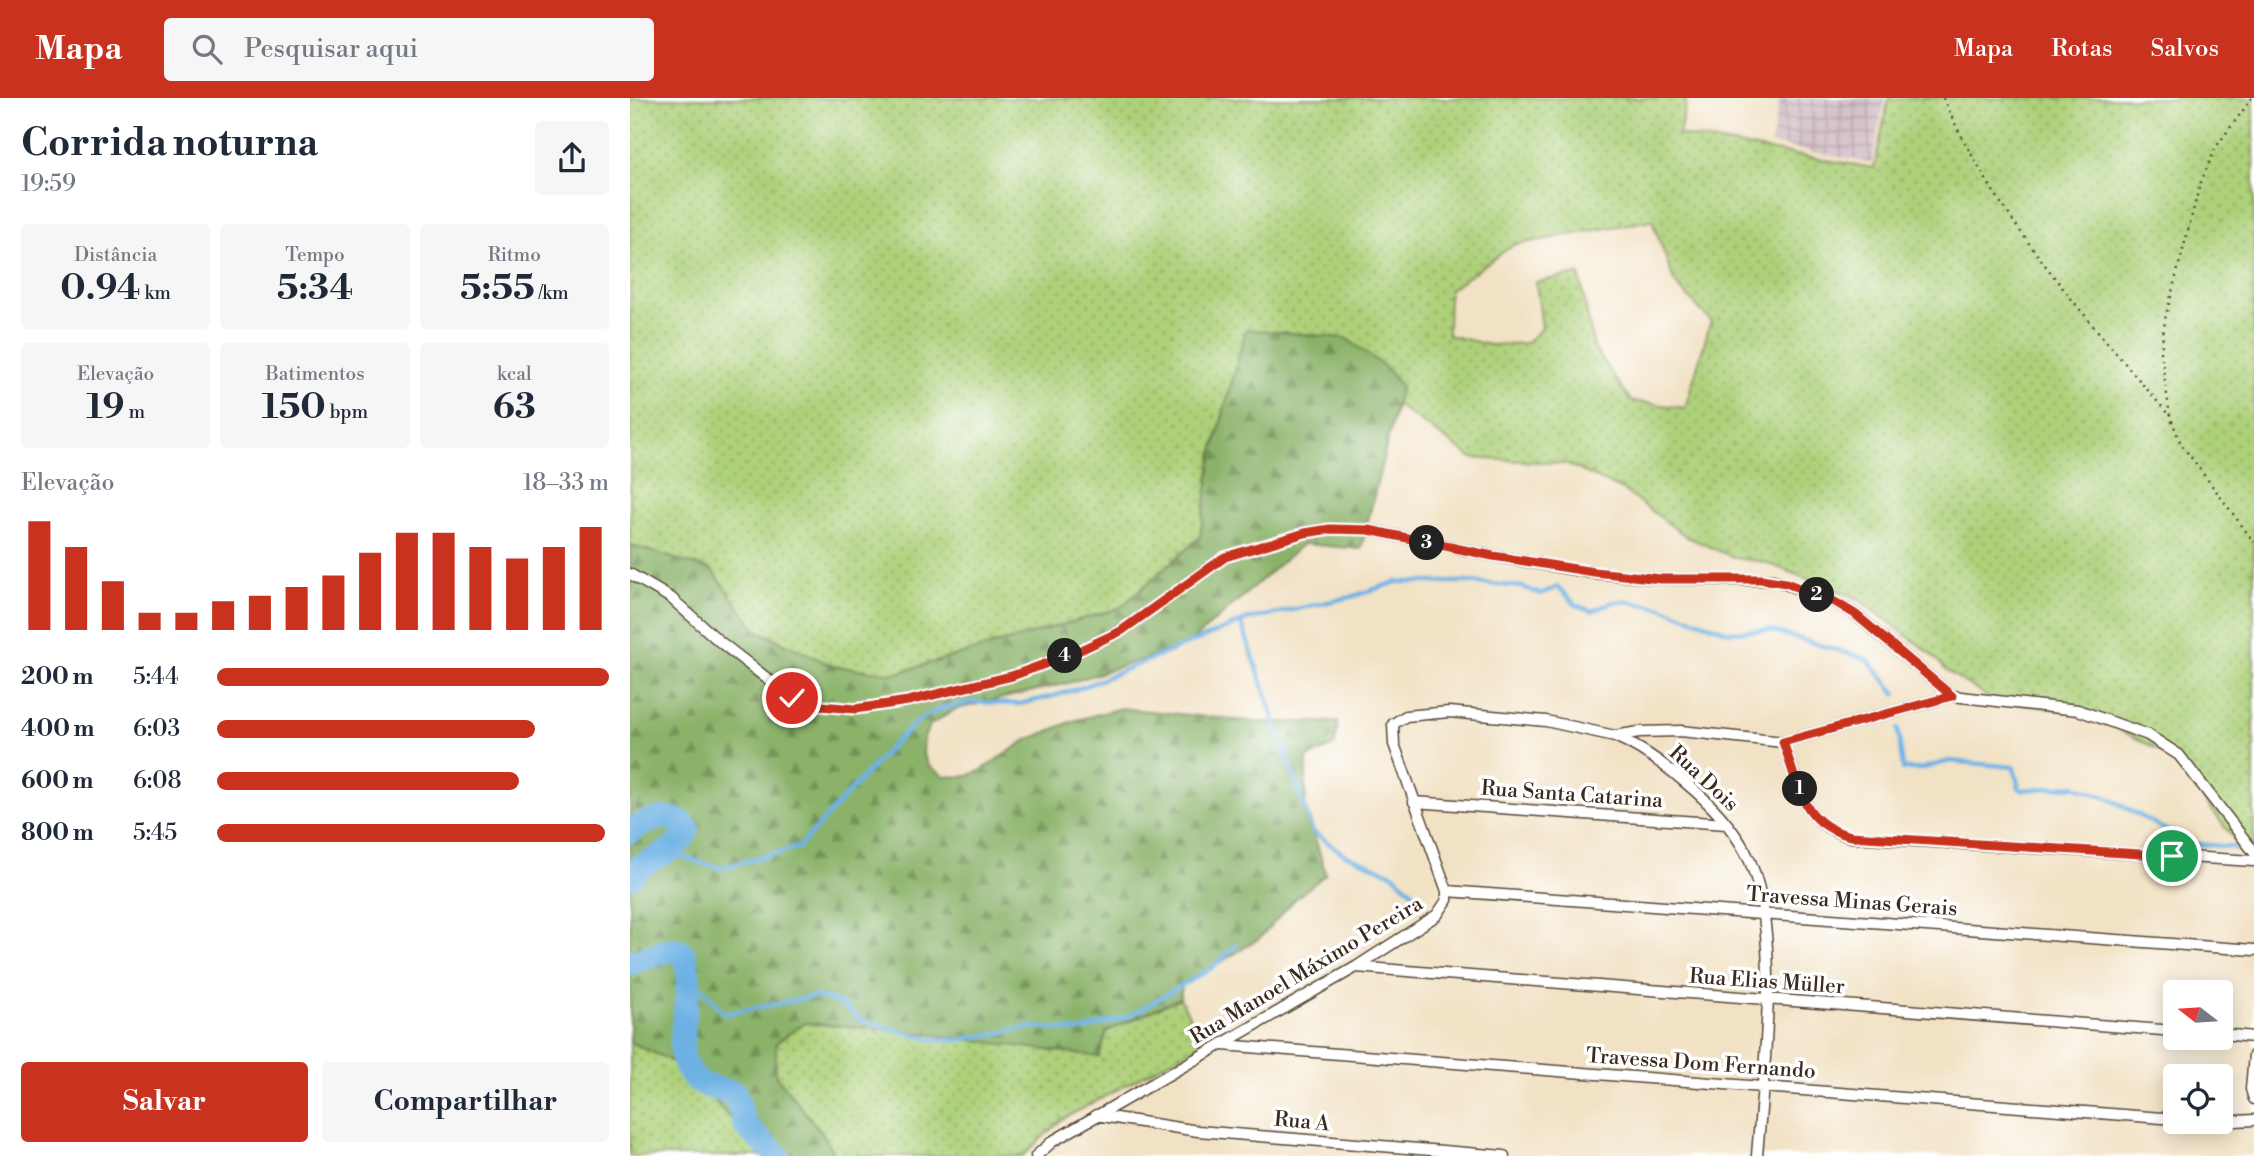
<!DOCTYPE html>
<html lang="pt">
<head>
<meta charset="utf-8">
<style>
  body { margin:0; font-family:"Libre Bodoni",serif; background:#f6f6f7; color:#1f2937; height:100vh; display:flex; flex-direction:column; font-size:26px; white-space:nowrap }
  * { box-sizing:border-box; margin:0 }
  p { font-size:23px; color:#747a83 }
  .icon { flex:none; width:38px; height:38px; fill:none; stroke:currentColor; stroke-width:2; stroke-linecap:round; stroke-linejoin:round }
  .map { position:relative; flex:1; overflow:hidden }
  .drawer { display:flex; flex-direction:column; background:#fff; width:630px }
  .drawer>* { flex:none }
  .needle { width:46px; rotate:287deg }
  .tools { position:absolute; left:1533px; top:882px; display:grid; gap:14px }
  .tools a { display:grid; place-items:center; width:70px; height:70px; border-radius:7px; background:#fff; box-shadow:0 4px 18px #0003; font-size:35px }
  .pin { position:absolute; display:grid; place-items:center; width:60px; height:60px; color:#fff; margin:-30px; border:4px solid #fff; border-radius:50%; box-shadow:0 2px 7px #0007 }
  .km { position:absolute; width:35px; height:35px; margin:-18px; border-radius:50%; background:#222; color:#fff; font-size:19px; line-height:35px; text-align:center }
  .round { display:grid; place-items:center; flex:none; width:74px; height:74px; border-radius:7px; background:#f6f6f7 }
  .overview { display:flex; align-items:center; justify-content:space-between; height:119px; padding:0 21px }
  h1 { font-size:38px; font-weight:700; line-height:52px }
  .stats { display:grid; grid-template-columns:repeat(3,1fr); gap:10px; height:119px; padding:7px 21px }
  .stats div { display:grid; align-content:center; border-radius:7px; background:#f6f6f7; text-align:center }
  .stats b { font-size:35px; font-weight:700 }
  .stats small { font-size:19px; font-weight:400 }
  .stats p { font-size:19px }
  .chart { height:196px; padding:14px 21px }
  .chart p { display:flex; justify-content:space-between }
  .chart svg { width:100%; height:126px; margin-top:7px; stroke:#c8321e; stroke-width:6 }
  .action { display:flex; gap:14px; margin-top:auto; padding:14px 21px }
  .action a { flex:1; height:80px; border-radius:7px; background:#c8321e; color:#fff; font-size:28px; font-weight:700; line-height:80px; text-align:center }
  .action a+a { background:#f6f6f7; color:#1f2937 }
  ul { padding:0 21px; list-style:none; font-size:23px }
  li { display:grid; grid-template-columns:112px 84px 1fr; align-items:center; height:52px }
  li i { height:18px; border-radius:9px; background:#c8321e }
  header { display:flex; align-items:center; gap:42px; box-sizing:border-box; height:98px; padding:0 35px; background:#c8321e; color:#fff }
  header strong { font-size:33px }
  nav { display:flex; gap:38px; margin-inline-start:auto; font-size:24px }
  .search { width:490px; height:63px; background:#f6f6f7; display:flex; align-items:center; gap:18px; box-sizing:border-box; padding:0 24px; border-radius:7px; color:#747a83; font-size:26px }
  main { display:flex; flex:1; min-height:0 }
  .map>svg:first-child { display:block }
</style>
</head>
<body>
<header>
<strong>Mapa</strong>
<div class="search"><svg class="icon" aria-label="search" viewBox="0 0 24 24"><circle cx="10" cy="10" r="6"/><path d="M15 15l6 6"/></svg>Pesquisar aqui</div>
<nav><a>Mapa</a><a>Rotas</a><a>Salvos</a></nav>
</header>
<main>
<section class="drawer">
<div class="overview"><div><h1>Corrida noturna</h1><p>19:59</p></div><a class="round"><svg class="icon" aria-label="share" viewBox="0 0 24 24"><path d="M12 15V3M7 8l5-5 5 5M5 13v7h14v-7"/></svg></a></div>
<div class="stats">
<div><p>Distância</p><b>0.94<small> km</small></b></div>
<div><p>Tempo</p><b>5:34</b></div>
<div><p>Ritmo</p><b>5:55<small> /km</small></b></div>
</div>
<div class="stats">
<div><p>Elevação</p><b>19<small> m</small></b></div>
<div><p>Batimentos</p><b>150<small> bpm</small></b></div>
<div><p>kcal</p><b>63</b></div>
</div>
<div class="chart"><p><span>Elevação</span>18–33 m</p>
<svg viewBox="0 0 160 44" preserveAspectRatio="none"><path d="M5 44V6M15 44V15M25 44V27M35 44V38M45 44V38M55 44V34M65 44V32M75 44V29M85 44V25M95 44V17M105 44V10M115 44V10M125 44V15M135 44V19M145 44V15M155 44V8"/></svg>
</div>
<ul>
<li><b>200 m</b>5:44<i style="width:100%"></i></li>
<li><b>400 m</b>6:03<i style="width:81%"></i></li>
<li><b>600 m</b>6:08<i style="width:77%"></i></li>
<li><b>800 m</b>5:45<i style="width:99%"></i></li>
</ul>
<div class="action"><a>Salvar</a><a>Compartilhar</a></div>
</section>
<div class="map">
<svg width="1624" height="1058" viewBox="0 0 1624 1058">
  <defs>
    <pattern id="industrial-grid" width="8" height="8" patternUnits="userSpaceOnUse" patternTransform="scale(1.75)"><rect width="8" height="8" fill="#d2bdc6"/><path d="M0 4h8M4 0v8" fill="none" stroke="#ac9aa0"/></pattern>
    <pattern id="grass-dots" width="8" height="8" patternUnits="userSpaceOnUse" patternTransform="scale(1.75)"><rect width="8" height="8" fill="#add079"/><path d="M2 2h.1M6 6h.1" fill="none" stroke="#8ea963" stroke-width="1.8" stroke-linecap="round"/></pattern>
    <pattern id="forest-firs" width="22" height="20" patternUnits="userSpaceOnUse" patternTransform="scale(1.75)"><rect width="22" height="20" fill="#8ab269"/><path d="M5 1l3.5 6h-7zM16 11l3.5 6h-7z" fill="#729156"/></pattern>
  </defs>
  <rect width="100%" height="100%" fill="#fff"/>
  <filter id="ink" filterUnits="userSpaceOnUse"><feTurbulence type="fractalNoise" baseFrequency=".0143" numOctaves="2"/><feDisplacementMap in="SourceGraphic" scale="14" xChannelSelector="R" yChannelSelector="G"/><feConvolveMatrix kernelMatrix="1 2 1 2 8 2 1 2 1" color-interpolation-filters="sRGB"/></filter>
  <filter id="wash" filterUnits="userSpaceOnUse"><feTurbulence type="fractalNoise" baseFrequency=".00686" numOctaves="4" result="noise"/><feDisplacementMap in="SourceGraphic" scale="28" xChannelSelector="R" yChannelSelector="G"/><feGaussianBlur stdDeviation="1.57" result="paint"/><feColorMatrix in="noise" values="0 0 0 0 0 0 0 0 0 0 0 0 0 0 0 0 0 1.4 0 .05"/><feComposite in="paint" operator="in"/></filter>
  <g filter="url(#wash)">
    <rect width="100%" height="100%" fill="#f2e2c5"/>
    <path fill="url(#industrial-grid)" d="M 1150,0 L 1255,0 L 1242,65 L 1141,46 Z"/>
    <path fill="url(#grass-dots)" stroke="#747d4c" stroke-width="2" fill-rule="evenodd" d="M 0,0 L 1057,0 L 1049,37 L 1244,70 L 1259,0 L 1624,0 L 1624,768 L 1542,659 L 1460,616 L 1362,602 L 1317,573 L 1301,556 L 1227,500 L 1134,464 L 1105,460 L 1057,439 L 993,392 L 937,366 L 842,360 L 766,306 L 771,288 L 616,232 L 582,358 L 570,439 L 490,510 L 263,576 L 203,568 L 126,532 L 82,472 L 0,447 ZM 1022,122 L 1045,185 L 1081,223 L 1055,310 L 1001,303 L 964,250 L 949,176 L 906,184 L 912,230 L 896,245 L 860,247 L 818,237 L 819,192 L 883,147 Z
      M 550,900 L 573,945 L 431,1022 L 393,1058 L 204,1058 L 195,1039 L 146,978 L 146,945 L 174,925 L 266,932 L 477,933 Z
      M 0,944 L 53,968 L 135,1058 L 0,1058 Z"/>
    <path fill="url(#forest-firs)" stroke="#626e44" stroke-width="2" d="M 616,231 L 716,240 L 755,269 L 771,288 L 731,451 L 673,446 L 557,547 L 442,584 L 326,611 L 300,627 L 294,639 L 293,656 L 299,668 L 314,678 L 333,679 L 350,673 L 395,643 L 443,623 L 491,610 L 627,624 L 708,624 L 705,647 L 677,660 L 675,708 L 696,776 L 664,802 L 630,840 L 552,888 L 550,900 L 477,933 L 469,959 L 266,932 L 174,925 L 146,945 L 146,978 L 195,1039 L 204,1058 L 135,1058 L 53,968 L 0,944 L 0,447 L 82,472 L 126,532 L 203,568 L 264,576 L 490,510 L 570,439 L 582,358 Z"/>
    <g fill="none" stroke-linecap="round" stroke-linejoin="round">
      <path stroke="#6eb2e4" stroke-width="4.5" d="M 611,524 L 683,734 L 714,756 L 763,776 L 794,805
        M 1268,631 L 1273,671 L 1290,671 L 1320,663 L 1384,669 L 1389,690 L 1392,692 L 1444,688 L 1478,700 L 1559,745 L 1602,749 L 1620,756
        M 39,755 L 90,770 L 169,749 L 265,644 L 289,622 L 310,611 L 343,604 L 389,606 L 424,598 L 453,589 L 616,522 L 721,499 L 766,484 L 838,484 L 893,489 L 910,496 L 928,489 L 946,507 L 962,513 L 983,504 L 997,503 L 1033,510 L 1099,534 L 1139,532 L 1237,561 L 1266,596
        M 0,868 L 1,866
        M 59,876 L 95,916 L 186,898 L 211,906 L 232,923 L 303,942 L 329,942 L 401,929 L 450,933 L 499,918 L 583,869 L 607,847"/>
      <path stroke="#6eb2e4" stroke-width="24" d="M 0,734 C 15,722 44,711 58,731 C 44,760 17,757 0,779
        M 0,865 L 42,851 L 53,855 C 72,893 30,957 69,984 C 78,991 94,991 105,995 L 116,1029 L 148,1058"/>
    </g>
  </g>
  <g filter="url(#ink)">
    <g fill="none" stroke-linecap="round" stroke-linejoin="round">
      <defs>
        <path id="minor" d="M 0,476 L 41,500 L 89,543 L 162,600 L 191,608 L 225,611 L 279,603 L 382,578 L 442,556 L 491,533 L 595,459 L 675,435 L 700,431 L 739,432 L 863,458 L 964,475 L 1031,481 L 1144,482 L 1205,504 L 1225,516 L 1322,598 L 1448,612 L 1518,637 L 1549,657 L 1624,754
          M 985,638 C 1012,650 1034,666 1056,685 C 1079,704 1100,726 1115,753 C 1154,824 1133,977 1127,1058
          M 1153,644 C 1169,687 1171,726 1221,739 L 1624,763
          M 784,704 L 1096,726
          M 817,793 L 1624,852
          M 726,869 L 1545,933
          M 1591,936 L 1624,939
          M 593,947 L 1545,1021
          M 1624,957 L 1621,991 L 1624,1001
          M 466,1017 L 568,1033 L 874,1058
          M 1586,1024 L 1624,1022
          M 406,1058 L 423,1043 L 726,869 L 807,817 L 817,802 L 817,793 L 764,646 L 763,626 L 776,618 L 819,614 L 916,623 L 985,638 L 1009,634 L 1051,633 L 1153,644 L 1322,598"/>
      </defs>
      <use href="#minor" stroke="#564637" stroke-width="13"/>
      <path stroke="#564637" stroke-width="2.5" stroke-dasharray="2 5" stroke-linecap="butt" d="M 1313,0 C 1366,119 1454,217 1538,316
        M 1622,0 L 1586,49 L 1570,86 L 1535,221 L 1531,254 L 1540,318 L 1551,346 L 1624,444"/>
      <use href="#minor" stroke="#fff" stroke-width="10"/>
    </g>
  </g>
  <g fill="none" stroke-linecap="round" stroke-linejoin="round" filter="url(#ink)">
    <defs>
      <path id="route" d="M 162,600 L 191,608 L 225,611 L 278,603 L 382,578 L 442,556 L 491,533 L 595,459 L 675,435 L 700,431 L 739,432 L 863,458 L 964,474 L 1031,481 L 1131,481 L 1156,485 L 1205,504 L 1225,516 L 1322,598 L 1153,644 C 1169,688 1171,726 1221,738 L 1542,758"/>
    </defs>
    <use href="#route" stroke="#fff" stroke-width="14"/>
    <use href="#route" stroke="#c8321e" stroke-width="9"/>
  </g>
  <g text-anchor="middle" stroke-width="7" stroke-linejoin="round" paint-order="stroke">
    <g font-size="21" fill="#3b2a1e" stroke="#fff">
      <text transform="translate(1074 680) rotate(43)" y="7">Rua Dois</text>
      <text transform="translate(942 696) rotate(4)" y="7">Rua Santa Catarina</text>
      <text transform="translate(1222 803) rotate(4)" y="7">Travessa Minas Gerais</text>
      <text transform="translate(676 872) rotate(-31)" y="7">Rua Manoel Máximo Pereira</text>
      <text transform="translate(1137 883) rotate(4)" y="7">Rua Elias Müller</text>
      <text transform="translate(1071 965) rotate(4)" y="7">Travessa Dom Fernando</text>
      <text transform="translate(672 1023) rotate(5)" y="7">Rua A</text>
    </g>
  </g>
</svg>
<div class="tools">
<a><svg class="needle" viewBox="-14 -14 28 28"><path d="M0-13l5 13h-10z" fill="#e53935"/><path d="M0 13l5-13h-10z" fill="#747a83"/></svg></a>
<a><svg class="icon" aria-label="locate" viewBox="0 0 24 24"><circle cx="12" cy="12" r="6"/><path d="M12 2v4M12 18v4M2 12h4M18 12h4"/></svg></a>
</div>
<div class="pin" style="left:1542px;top:758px;background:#1e9e55"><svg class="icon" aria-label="arrive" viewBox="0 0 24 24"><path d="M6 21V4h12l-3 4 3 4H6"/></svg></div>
<div class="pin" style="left:162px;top:600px;background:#d93025"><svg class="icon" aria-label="check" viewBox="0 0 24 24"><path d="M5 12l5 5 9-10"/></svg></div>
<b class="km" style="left:1170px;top:691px">1</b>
<b class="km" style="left:1187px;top:497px">2</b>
<b class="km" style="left:797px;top:445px">3</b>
<b class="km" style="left:435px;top:558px">4</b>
</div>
</main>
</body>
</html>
